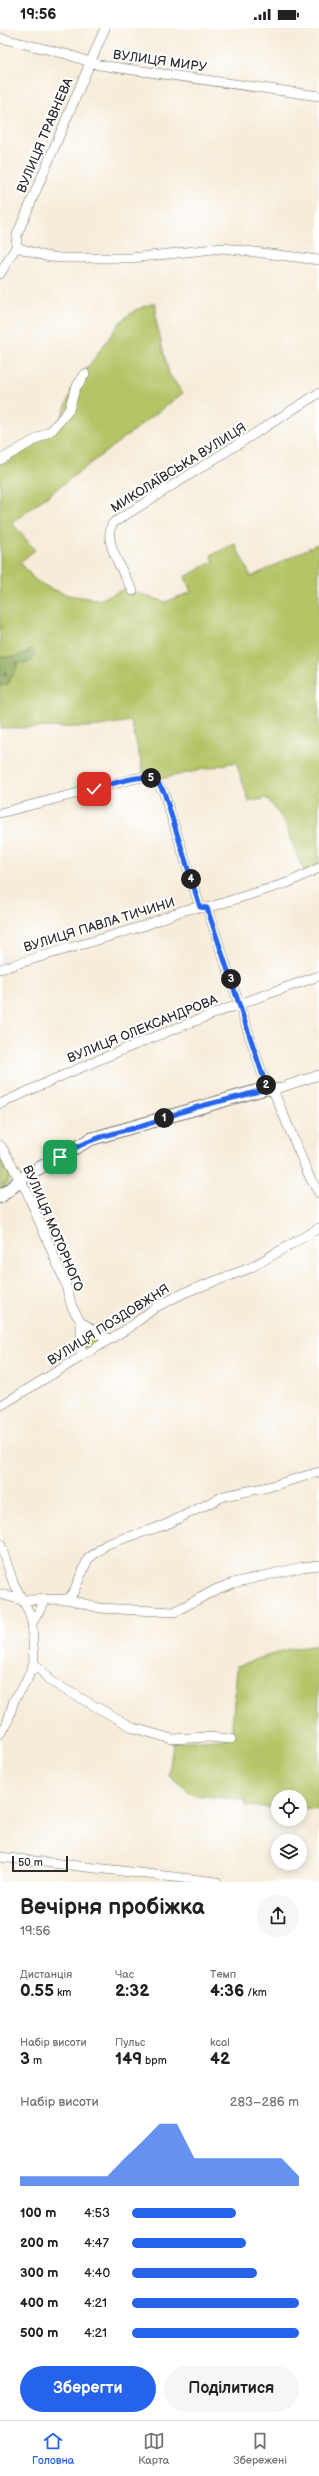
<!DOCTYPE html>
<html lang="uk">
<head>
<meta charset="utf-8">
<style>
  body { margin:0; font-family:"Balsamiq Sans",sans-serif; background:#f6f6f6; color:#202124; height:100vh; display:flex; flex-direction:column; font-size:15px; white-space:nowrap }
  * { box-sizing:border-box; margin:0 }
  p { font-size:13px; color:#757577 }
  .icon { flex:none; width:22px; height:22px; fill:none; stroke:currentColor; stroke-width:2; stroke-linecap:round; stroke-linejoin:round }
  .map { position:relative; height:1854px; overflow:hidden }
  .sheet { display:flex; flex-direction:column; background:#fff; flex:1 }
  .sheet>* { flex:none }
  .fabs { position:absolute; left:271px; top:1762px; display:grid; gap:8px }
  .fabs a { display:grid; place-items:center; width:36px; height:36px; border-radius:50%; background:#fff; box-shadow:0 2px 10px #0003; font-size:20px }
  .scale { position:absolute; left:12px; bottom:10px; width:56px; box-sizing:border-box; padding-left:4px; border:2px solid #2b2b2b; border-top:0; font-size:11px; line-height:14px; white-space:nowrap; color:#2b2b2b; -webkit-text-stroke:3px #fff; paint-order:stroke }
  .pin { position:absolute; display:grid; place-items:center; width:34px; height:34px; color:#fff; margin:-17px; border-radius:8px; box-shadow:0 2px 6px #0006 }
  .km { position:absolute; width:20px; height:20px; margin:-10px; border-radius:50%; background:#222; color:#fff; font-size:11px; line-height:20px; text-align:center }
  .round { display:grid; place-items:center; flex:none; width:42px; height:42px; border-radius:21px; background:#f6f6f6 }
  .headline { display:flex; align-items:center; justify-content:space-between; height:68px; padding:0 20px }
  h1 { font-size:22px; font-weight:700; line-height:30px }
  .stats { display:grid; grid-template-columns:repeat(3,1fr); gap:6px; height:68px; padding:4px 20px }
  .stats div { display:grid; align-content:center }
  .stats b { font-size:17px; font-weight:700 }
  .stats small { font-size:11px; font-weight:400 }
  .stats p { font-size:11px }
  .chart { height:112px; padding:8px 20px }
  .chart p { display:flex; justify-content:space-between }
  .chart svg { width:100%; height:72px; margin-top:4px; fill:#2563eb; opacity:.7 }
  .cta { display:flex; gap:8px; margin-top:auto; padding:8px 20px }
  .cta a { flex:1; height:46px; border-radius:24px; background:#2563eb; color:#fff; font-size:16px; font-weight:700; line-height:46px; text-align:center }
  .cta a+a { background:#f6f6f6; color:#202124 }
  ul { padding:0 20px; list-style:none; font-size:13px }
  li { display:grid; grid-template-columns:64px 48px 1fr; align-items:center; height:30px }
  li i { height:10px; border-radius:5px; background:#2563eb }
  .status { display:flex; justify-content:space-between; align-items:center; height:28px; padding:0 20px; background:#fff; direction:ltr }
  .status svg { height:11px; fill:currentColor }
  .tabs { display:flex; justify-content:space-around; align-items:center; height:56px; border-top:1px solid #e0e0e0; background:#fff; font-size:11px; color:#757577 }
  .tabs a { display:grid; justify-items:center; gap:2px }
  .tabs .current { color:#2563eb }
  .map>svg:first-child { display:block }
</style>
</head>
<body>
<div class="status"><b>19:56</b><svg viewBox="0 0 49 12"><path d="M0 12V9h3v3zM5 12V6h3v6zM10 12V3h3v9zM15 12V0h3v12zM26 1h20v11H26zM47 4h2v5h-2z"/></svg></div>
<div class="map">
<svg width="319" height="1854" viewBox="0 0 319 1854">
  <defs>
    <pattern id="forest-firs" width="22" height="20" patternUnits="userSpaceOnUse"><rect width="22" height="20" fill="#8faa5b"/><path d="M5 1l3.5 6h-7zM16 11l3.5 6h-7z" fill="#758b4b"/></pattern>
    <pattern id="cemetery-stones" width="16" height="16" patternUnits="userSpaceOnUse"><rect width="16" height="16" fill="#b4c466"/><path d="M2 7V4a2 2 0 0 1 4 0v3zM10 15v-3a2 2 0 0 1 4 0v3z" fill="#939f54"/></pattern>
  </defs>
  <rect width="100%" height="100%" fill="#fff"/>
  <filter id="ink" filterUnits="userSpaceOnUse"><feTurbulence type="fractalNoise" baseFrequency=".025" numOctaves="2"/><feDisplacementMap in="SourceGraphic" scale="8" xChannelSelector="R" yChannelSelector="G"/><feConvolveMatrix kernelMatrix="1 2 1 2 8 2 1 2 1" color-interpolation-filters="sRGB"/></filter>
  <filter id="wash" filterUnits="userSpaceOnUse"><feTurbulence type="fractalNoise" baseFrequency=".012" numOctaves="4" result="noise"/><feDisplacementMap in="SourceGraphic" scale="16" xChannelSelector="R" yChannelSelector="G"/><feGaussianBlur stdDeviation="0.9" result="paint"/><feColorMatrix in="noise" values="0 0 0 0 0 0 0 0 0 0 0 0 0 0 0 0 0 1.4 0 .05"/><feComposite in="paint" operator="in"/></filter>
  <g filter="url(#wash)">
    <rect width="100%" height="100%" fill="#f6ecd9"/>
    <path fill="#b4c466" stroke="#707848" d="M 151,276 L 156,276 L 156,293 L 169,346 L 183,365 L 12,495 L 35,522 L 20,534 L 35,552 L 51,561 L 69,567 L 99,572 L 124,561 L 165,574 L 191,564 L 185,549 L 214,533 L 211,527 L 235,516 L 251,549 L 319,515 L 319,838 L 304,845 L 284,793 L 267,770 L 249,774 L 236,734 L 160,751 L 160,755 L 144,747 L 131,693 L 92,699 L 0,700 L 0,430 L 42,407 L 61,390 L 73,360 L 121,293 L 135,282 Z
      M 0,1121 C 13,1144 19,1144 0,1166 L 0,1159 L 7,1153 L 9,1144 L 0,1131 Z
      M 83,1298 L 105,1310 L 84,1326 Z
      M 319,1617 L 319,1782 L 300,1781 L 300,1769 L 278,1769 L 278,1780 L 246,1778 L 246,1772 L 193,1767 L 169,1747 L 173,1714 L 231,1710 L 237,1638 L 288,1621 Z"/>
    <path fill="url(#forest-firs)" stroke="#5d6a43" d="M 32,621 L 35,624 L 31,634 L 19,635 L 8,656 L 0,658 L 0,629 L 15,629 Z"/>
    <path fill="url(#cemetery-stones)" stroke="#707848" d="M 0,1131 L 9,1144 L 7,1153 L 0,1159 Z"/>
  </g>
  <g filter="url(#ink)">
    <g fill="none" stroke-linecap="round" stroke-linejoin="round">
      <defs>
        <path id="street" d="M 0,10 L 66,26 L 99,37 L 319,68
          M 16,219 L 45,228 L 59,230 L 131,230 L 223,220 L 319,232
          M 0,246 L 16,219 L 17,207 L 105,0
          M 0,432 L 52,402 L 69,382 L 75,361 L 85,346
          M 133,563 C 125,547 101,511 113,495 L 319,365
          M 0,785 L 137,750 C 152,749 156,752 164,765 L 200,879
          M 207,880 L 267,1060
          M 0,941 C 48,926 96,913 143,898 C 162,892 186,877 207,880 L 290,854 L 319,840
          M 319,1047 L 273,1062 L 310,1150 L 319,1165
          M 0,1076 C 104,1027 210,985 319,948
          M 0,1117 C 11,1132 16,1148 26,1162 L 65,1254 L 72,1279 L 81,1294 L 81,1329
          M 81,1294 L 102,1308 L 111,1311
          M 0,1378 L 130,1299 L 156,1279 L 186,1264 L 250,1240 L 319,1200
          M 0,1515 L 13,1554 L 29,1584 L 32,1595 L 34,1635 L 26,1654 L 14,1672 L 7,1696 L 0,1706
          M 0,1566 L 22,1572 L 68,1571 L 99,1580 L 174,1584 L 217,1561 L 233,1555 L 302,1539 L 319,1537
          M 68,1571 L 74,1563 L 88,1531 L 107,1516 L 165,1497 L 224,1468 L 268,1459 L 319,1444
          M 32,1595 L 45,1573
          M 34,1635 L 50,1653 L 134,1700 L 172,1711 L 208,1709 L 231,1711
          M 0,1829 L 217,1854"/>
        <path id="secondary" d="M 0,1169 L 27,1147 L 91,1111 L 267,1060 L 273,1062"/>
      </defs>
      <use href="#street" stroke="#726f68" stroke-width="10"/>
      <use href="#secondary" stroke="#726f68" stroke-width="14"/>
      <use href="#street" stroke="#fff" stroke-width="9"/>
      <use href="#secondary" stroke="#fff" stroke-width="12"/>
    </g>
  </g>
  <g fill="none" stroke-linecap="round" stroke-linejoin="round" filter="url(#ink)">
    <defs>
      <path id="route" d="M 60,1129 C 93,1108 109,1107 145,1097 C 161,1093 175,1085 191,1081 C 216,1073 242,1070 267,1060 L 207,880 L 200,879 L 164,764 C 161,760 159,755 155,752 C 144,744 108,757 94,761"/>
    </defs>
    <use href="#route" stroke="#fff" stroke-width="8"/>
    <use href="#route" stroke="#2563eb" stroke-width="5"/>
  </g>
  <g text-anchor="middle" stroke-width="4" stroke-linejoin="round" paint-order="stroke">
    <g font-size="13" fill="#2b2b2b" stroke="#fff">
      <text transform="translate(160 32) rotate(8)" y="5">ВУЛИЦЯ МИРУ</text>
      <text transform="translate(44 107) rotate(-67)" y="5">ВУЛИЦЯ ТРАВНЕВА</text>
      <text transform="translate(178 439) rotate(-32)" y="5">МИКОЛАЇВСЬКА ВУЛИЦЯ</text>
      <text transform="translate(99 896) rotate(-17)" y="5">ВУЛИЦЯ ПАВЛА ТИЧИНИ</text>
      <text transform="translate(142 1000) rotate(-22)" y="5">ВУЛИЦЯ ОЛЕКСАНДРОВА</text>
      <text transform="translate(54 1200) rotate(67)" y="5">ВУЛИЦЯ МОТОРНОГО</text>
      <text transform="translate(108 1296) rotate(-32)" y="5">ВУЛИЦЯ ПОЗДОВЖНЯ</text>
    </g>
  </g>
</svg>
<div class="fabs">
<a><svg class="icon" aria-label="locate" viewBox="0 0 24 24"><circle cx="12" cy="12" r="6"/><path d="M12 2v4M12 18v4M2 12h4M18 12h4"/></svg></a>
<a><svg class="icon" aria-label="layers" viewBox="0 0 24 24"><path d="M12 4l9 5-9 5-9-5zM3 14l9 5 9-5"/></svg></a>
</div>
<div class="scale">50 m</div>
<div class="pin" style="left:60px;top:1129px;background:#1e9e55"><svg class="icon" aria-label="arrive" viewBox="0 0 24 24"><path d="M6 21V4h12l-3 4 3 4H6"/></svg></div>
<div class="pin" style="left:94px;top:761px;background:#d93025"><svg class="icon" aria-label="check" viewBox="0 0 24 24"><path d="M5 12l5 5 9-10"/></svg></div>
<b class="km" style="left:164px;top:1090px">1</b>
<b class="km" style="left:266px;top:1057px">2</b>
<b class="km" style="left:231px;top:951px">3</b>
<b class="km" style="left:191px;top:851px">4</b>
<b class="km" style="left:151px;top:750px">5</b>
</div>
<section class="sheet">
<div class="headline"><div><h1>Вечірня пробіжка</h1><p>19:56</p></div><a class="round"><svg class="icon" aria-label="share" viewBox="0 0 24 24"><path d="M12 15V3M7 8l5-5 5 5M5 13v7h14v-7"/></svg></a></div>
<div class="stats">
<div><p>Дистанція</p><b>0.55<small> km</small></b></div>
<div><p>Час</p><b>2:32</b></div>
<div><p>Темп</p><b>4:36<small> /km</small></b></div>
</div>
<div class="stats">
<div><p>Набір висоти</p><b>3<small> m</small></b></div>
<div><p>Пульс</p><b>149<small> bpm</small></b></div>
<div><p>kcal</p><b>42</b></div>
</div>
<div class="chart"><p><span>Набір висоти</span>283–286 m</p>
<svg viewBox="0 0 160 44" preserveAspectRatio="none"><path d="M0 44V38L10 38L20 38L30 38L40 38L50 38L60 27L70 17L80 6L90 6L100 27L110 27L120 27L130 27L140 27L150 27L160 38V44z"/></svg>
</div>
<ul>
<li><b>100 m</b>4:53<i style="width:62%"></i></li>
<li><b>200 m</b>4:47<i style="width:68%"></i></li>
<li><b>300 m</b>4:40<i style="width:75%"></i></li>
<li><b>400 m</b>4:21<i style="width:100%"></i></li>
<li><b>500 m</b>4:21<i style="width:100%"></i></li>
</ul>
<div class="cta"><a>Зберегти</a><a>Поділитися</a></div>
</section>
<nav class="tabs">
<a class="current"><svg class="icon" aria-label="home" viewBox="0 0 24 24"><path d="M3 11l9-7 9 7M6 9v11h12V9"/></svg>Головна</a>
<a><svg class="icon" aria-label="map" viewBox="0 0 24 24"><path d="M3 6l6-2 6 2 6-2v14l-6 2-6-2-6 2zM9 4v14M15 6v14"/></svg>Карта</a>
<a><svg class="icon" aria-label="saved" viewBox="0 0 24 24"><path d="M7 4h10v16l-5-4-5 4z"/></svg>Збережені</a>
</nav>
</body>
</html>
